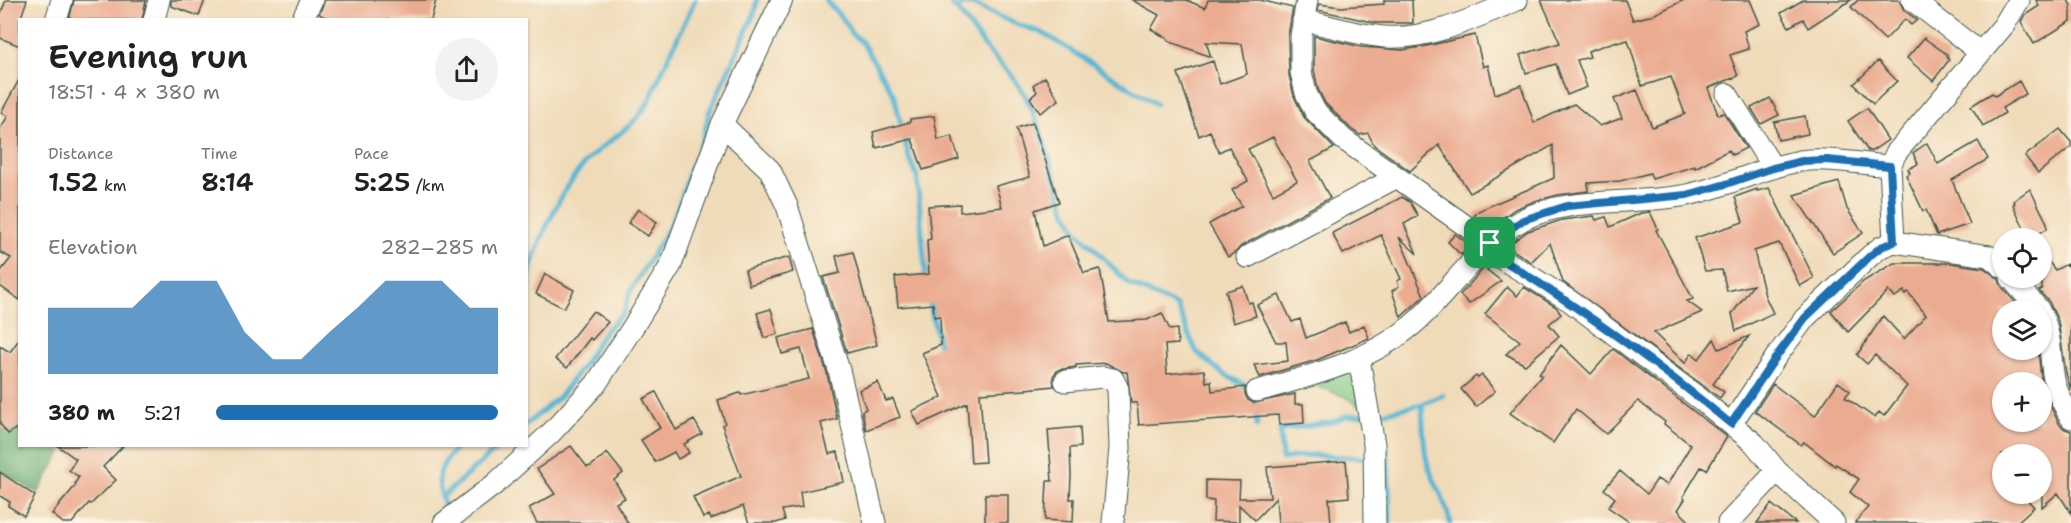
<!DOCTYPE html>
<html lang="en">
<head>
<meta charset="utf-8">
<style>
  body { margin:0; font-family:"Shantell Sans",sans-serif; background:#f2f2f2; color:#202124; height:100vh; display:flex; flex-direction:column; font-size:22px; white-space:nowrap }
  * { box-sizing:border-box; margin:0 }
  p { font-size:20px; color:#757577 }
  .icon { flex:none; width:33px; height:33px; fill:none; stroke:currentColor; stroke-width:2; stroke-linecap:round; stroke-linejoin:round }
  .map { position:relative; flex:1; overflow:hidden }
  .drawer { position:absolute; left:18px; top:18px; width:510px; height:429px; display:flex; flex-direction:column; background:#fff; border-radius:0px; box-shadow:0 2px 4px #0004 }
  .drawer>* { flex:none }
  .fabs { position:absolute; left:1992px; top:228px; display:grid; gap:12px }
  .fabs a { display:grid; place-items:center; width:60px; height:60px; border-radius:50%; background:#fff; box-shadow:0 2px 4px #0004; font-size:30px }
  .pin { position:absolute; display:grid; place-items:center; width:51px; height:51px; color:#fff; margin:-26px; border-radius:12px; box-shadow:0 3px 9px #0006 }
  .round { display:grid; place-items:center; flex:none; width:63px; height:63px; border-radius:32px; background:#f2f2f2 }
  .overview { display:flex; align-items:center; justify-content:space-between; height:102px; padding:0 30px }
  h1 { font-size:33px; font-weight:600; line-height:45px }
  .stats { display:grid; grid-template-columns:repeat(3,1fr); gap:9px; height:102px; padding:6px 30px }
  .stats div { display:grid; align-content:center }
  .stats b { font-size:26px; font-weight:600 }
  .stats small { font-size:16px; font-weight:400 }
  .stats p { font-size:16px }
  .chart { height:168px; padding:12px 30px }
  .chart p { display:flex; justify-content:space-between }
  .chart svg { width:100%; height:108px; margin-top:6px; fill:#1f6fb2; opacity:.7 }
  ul { padding:0 30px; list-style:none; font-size:20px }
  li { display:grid; grid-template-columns:96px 72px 1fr; align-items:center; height:45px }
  li i { height:15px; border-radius:8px; background:#1f6fb2 }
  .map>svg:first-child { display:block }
</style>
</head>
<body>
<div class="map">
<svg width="2071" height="523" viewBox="0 0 2071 523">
  <rect width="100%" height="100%" fill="#fcf5e5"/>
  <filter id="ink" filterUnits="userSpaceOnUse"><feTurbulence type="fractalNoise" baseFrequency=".0167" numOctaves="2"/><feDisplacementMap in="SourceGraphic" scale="12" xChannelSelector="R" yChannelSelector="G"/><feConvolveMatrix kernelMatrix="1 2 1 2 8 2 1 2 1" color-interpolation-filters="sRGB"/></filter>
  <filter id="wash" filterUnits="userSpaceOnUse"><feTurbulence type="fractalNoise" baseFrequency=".008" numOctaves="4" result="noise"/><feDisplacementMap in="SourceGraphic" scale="24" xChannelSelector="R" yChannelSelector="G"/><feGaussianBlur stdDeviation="1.35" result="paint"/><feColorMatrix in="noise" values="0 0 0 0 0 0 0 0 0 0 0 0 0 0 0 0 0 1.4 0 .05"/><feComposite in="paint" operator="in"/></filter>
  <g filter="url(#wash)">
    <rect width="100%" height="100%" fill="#f0dbb9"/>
    <path fill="#7cc684" stroke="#4e825c" stroke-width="1.5" d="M 1354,368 L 1360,407 L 1348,398 L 1316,386 L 1315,381 Z"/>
    <path fill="#65ab72" stroke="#427453" stroke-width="1.5" d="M 0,422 L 19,426 L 20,446 L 53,446 L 62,451 L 38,493 L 0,471 Z"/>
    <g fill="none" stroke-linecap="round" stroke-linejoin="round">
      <path stroke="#54b6d3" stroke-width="5" d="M 826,0 L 846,23 L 850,32 L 862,42 L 894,95 L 908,154 L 917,177 L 926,279
        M 947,0 L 959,12 L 989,52 L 1013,77 L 1025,95 L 1039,127 L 1065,209 L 1076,230 L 1129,284 L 1177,306 L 1196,351 L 1223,374 L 1251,388 L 1255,396 L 1257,426
        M 957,9 L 965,4 L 972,4 L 1016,24 L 1043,33 L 1156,104
        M 928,297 L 939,345
        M 526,300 C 528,289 528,278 531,268 C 541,234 564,183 590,158 C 617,132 644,124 656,84 L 695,0
        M 1422,404 C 1423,422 1423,448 1428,465 C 1435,485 1447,502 1450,523
        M 1379,414 L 1388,456 L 1390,523
        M 1373,415 L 1422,404 L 1443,395
        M 526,425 L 560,396 L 585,363 L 603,333 L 624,312 L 630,292 L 672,222 L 682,197 L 690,169 L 702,141 L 709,113 L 755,12 L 757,0
        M 1280,430 L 1282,459 L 1311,455 L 1368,458
        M 1280,430 L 1332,422 L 1346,416 L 1364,415
        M 442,497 L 500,446
        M 448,514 C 436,482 433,472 458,446"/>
    </g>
    <g id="blocks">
      <path fill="#ebab90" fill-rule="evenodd" d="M 6,0 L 27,0 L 20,20 L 20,46 L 0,38 L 0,15 Z
        M 74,0 L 146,0 L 142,20 L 69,20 Z
        M 171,0 L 205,0 L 199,16 L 171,6 Z
        M 325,0 L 436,0 L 431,20 L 331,20 L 319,14 Z
        M 1132,0 L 1186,0 L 1205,8 L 1208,0 L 1260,0 L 1293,8 L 1288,36 L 1289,75 L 1294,96 L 1304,117 L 1334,148 L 1310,161 L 1330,198 L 1241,246 L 1236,252 L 1228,257 L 1209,224 L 1242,206 L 1232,190 L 1248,181 L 1229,147 L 1219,152 L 1210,131 L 1199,136 L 1178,73 L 1213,61 L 1220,84 L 1247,74 L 1242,44 L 1206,42 L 1211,57 L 1168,41 L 1168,39 L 1151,29 L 1159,15 ZM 1273,137 L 1297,181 L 1273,194 L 1248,149 Z
        M 1384,0 L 1412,0 L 1413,23 L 1376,23 L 1318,10 L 1319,4 L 1341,7 L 1384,4 Z
        M 1541,0 L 1625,0 L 1633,20 L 1653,15 L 1684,0 L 1750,0 L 1760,24 L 1744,31 L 1749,49 L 1730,55 L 1738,76 L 1708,88 L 1718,115 L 1724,113 L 1746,148 L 1732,155 L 1729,150 L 1695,168 L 1695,166 L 1652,179 L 1650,173 L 1620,181 L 1588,183 L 1588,191 L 1558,195 L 1535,201 L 1515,209 L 1490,227 L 1474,216 L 1478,211 L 1554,178 L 1553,145 L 1470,193 L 1439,145 L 1410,171 L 1374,145 L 1368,133 L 1360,135 L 1351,129 L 1325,103 L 1318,89 L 1314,70 L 1314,36 L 1362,47 L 1402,50 L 1422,47 L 1475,35 L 1483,67 L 1488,65 L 1495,94 L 1521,85 L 1534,123 L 1574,104 L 1600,126 L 1622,118 L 1614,99 L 1637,90 L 1652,127 L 1685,114 L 1671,77 L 1642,86 L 1628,40 L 1617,43 L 1617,41 L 1588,51 L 1590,57 L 1577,60 L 1587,87 L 1567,95 L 1556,64 L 1526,73 L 1520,55 L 1560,43 Z
        M 1803,0 L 1851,0 L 1808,28 L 1803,19 L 1789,27 L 1781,13 Z
        M 1858,0 L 1899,0 L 1904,10 L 1917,20 L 1911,25 L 1905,19 L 1885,40 L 1851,7 Z
        M 2036,0 L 2068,0 L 2071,6 L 2071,21 L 2034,44 L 2021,22 L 2025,15 L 2039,6 Z
        M 1924,38 L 1948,55 L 1947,57 L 1949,60 L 1933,81 L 1907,58 Z
        M 1878,61 L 1897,81 L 1873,104 L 1854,84 Z
        M 1045,77 L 1059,100 L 1040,113 L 1030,98 L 1037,92 L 1033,85 Z
        M 20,78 L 20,300 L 0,286 L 0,272 L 11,258 L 0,252 L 0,129 L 8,116 L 1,113 Z
        M 2019,81 L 2026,94 L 2002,108 L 2005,113 L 1983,126 L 1971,106 L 1992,93 L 1995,96 Z
        M 1770,98 L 1779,115 L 1761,124 L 1751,108 Z
        M 1867,108 L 1888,140 L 1872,151 L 1868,151 L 1848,121 Z
        M 934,116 L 938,140 L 952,136 L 959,159 L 923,170 L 912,139 L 876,148 L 873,132 L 910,122 L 910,119 Z
        M 1805,116 L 1808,134 L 1778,140 L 1774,122 Z
        M 1033,123 L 1059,202 L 1035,210 L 1043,246 L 1068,235 L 1084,273 L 1100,269 L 1109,322 L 1147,320 L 1162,313 L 1170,330 L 1177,329 L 1178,344 L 1165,345 L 1167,374 L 1204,370 L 1206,382 L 1211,381 L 1212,391 L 1245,387 L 1245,394 L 1248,400 L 1254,403 L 1295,394 L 1295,404 L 1303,404 L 1304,423 L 1279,425 L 1278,415 L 1139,425 L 1137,403 L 1131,403 L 1127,372 L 1123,372 L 1106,363 L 1076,365 L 1076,367 L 1058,370 L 1053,376 L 1054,386 L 1026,389 L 1026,390 L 980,393 L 985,462 L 971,463 L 967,403 L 919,425 L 912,411 L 942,397 L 922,353 L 941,345 L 940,316 L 934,317 L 933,304 L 898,307 L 895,277 L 929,274 L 927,240 L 931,239 L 928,206 L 960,204 L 960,212 L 1002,207 L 996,186 L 1030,177 L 1016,128 Z
        M 2060,129 L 2071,142 L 2071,147 L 2038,173 L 2025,156 Z
        M 1978,141 L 1988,159 L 1952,180 L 1970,224 L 1937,235 L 1926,210 L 1923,211 L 1906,175 L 1910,173 L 1908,169 L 1918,164 L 1913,153 L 1927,143 L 1938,164 Z
        M 1839,182 L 1847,209 L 1863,233 L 1833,253 L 1794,195 Z
        M 1769,188 L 1814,278 L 1800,286 L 1779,243 L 1754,251 L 1765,296 L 1773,313 L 1736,331 L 1732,314 L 1753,285 L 1727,291 L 1722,270 L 1705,271 L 1695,238 L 1743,222 L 1735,197 L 1757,189 L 1757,191 Z
        M 2030,189 L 2047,223 L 2047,229 L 2029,238 L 2013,205 L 2015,203 L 2013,201 Z
        M 1402,197 L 1410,202 L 1418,216 L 1404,224 L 1417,254 L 1399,237 L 1424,296 L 1401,317 L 1392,291 L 1399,286 L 1397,281 L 1401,279 L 1381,235 L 1343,254 L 1332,233 Z
        M 638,209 L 657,222 L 648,236 L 628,223 Z
        M 1650,212 L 1658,229 L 1656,230 L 1693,299 L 1687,301 L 1702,312 L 1654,333 L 1685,363 L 1692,353 L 1699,359 L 1714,339 L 1719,349 L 1749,336 L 1713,384 L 1724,392 L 1720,398 L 1563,282 L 1550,243 L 1531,262 L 1507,246 L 1528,231 L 1562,220 L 1594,216 L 1596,220 L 1606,217 L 1610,227 L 1641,213 Z
        M 1455,234 L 1470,245 L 1461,255 L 1448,242 Z
        M 853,252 L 877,345 L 847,353 L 823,277 L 840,273 L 836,256 Z
        M 2042,253 L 2055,270 L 2067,264 L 2071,271 L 2071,391 L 2066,373 L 2058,321 L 2049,302 L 2039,291 L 2042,289 Z
        M 789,257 L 793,272 L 749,285 L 745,270 Z
        M 1488,263 L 1491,266 L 1487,270 L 1501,281 L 1469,304 L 1460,295 Z
        M 1894,263 L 1951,263 L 1984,268 L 1999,279 L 2001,286 L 2022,310 L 2002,310 L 2002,350 L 2014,350 L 2017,358 L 2038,350 L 2041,377 L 2046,397 L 2060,425 L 2065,429 L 2071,431 L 2071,513 L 2058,493 L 2042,507 L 2042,454 L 2002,454 L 2002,494 L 2022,494 L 2034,507 L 2016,523 L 1855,523 L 1868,507 L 1850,492 L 1859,479 L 1836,464 L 1835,466 L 1804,442 L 1801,445 L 1755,411 L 1773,384 L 1815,416 L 1838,382 L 1850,391 L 1845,397 L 1875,418 L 1879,412 L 1884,416 L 1907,386 L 1875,355 L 1867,364 L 1857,355 L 1883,316 L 1904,339 L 1926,315 L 1908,292 L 1905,294 L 1904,291 L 1895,297 L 1888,291 L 1848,332 L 1831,311 L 1864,281 ZM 2002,382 L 2042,382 L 2042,422 L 2002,422 Z
        M 545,274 L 574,290 L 564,308 L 536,294 Z
        M 1243,286 L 1248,303 L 1252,302 L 1256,316 L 1233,323 L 1226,291 Z
        M 1507,287 L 1517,296 L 1524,287 L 1556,307 L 1561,314 L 1549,324 L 1559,336 L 1525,365 L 1506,354 L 1520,341 L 1485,314 Z
        M 1279,295 L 1292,322 L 1300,319 L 1306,338 L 1345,322 L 1349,332 L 1364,325 L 1369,338 L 1317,360 L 1260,377 L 1254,365 L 1288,361 L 1286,342 L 1276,342 L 1257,305 Z
        M 771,309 L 778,334 L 764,338 L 757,313 Z
        M 593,311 L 608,322 L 592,340 L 590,338 L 567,368 L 555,359 Z
        M 813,329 L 827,373 L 837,419 L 821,423 L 829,454 L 838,452 L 844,482 L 800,492 L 802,507 L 782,510 L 785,520 L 776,523 L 749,523 L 743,506 L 711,519 L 709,515 L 703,518 L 693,497 L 741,476 L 722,425 L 725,423 L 718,400 L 740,393 L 741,395 L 809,379 L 801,349 L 782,354 L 778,338 Z
        M 20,338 L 20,426 L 8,434 L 0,424 L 0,346 L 10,352 Z
        M 1561,345 L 1591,374 L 1613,349 L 1727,437 L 1707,470 L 1701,467 L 1683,497 L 1685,499 L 1678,510 L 1691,523 L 1631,523 L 1608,507 L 1615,498 L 1604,489 L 1620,471 L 1647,494 L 1657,479 L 1667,485 L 1691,445 L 1664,424 L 1665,422 L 1638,401 L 1606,434 L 1576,409 L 1553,443 L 1510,413 L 1542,375 L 1539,374 Z
        M 1482,375 L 1495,391 L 1476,407 L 1461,389 L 1476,376 L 1478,378 Z
        M 878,382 L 886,401 L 893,399 L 900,417 L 866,430 L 862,411 L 866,409 L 859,390 Z
        M 656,392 L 676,430 L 694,420 L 702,434 L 684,444 L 689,453 L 678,459 L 674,452 L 655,462 L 641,440 L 660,428 L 643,399 Z
        M 1080,427 L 1081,447 L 1070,448 L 1071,475 L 1070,499 L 1074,499 L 1073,522 L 1045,520 L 1047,481 L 1052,481 L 1048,430 Z
        M 58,446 L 123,446 L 103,467 L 116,480 L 91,504 L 89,503 L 72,523 L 63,523 L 52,514 L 76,485 L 75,483 L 79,477 L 69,470 L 76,459 Z
        M 571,446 L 587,467 L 591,466 L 607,453 L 623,473 L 614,480 L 625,498 L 616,503 L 628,523 L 537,523 L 529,508 L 555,494 L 537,469 Z
        M 1346,461 L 1349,497 L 1329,499 L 1331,523 L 1278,523 L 1276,498 L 1255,520 L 1239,505 L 1239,522 L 1213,521 L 1214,501 L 1206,500 L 1206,480 L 1240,481 L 1239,498 L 1270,498 L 1267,467 Z
        M 0,472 L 35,496 L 24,516 L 8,506 L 10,502 L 0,496 Z
        M 985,494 L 1008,494 L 1008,523 L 985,523 Z
        M 1771,504 L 1796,523 L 1757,523 Z"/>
    </g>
  </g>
  <g filter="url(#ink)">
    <use href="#blocks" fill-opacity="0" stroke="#3e5548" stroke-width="1.5"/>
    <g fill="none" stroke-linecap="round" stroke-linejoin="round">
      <defs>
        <path id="minor" d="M 1307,0 L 1301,36 L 1301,72 L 1306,93 L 1315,111 L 1343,139 L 1490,243 L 1496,253 L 1504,260 L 1570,301 L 1704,402 L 1754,443 L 1777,471 L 1834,523
          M 1912,0 L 1981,53
          M 56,20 L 62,0
          M 154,20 L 159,0
          M 302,20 L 312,0
          M 1303,20 C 1330,26 1357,35 1384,37 C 1431,40 1476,17 1517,0
          M 1727,94 L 1773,168
          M 722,124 L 770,170 L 787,206 L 839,370 L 875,523
          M 1894,242 L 1989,256 L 2002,267
          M 1247,257 L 1395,178
          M 2011,278 L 2039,310
          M 2042,315 C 2053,340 2049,359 2055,384 C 2058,396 2065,407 2071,418
          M 1359,359 L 1374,444 L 1375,523
          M 1065,381 L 1103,377 L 1113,379 L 1118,389 L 1120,448 L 1113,523
          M 1257,391 C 1314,375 1373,361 1418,320 C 1453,288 1479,244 1522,220 C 1567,196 1637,205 1687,195 C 1726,187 1761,168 1800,161 C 1828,157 1862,164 1890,166
          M 1731,424 L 1776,357 L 1805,318 L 1871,255 L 1881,247 L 1894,242 L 1890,166 L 1896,153 L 2004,25 L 2019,0
          M 444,523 L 495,484 L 551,433 L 596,384 L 633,327 L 671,265 L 722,124 L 782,0
          M 1728,523 L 1777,471"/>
      </defs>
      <use href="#minor" stroke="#3e5548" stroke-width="23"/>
      <use href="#minor" stroke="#fff" stroke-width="21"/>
    </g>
  </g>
  <g fill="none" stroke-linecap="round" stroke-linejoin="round" filter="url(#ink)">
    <defs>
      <path id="route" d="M 1827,160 L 1890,166 L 1894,242 L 1881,247 L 1871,255 L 1805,318 L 1776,357 L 1731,424 C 1659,365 1583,310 1503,260 L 1496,253 L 1490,243 L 1523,220 L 1567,206 L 1687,195 L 1726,184 L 1773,168 L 1802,161 Z"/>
    </defs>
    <use href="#route" stroke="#fff" stroke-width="12"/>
    <use href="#route" stroke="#1f6fb2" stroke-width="8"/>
  </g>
</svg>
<div class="fabs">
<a><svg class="icon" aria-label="locate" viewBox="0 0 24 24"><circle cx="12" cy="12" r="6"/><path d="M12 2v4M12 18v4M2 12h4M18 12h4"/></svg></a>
<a><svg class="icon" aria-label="layers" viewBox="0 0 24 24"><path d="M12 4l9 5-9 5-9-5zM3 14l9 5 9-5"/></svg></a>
<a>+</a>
<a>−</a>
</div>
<div class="pin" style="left:1490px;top:243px;background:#1e9e55"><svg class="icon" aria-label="arrive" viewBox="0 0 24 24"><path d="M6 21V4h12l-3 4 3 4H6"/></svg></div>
<section class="drawer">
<div class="overview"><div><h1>Evening run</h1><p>18:51 · 4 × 380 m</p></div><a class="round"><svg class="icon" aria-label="share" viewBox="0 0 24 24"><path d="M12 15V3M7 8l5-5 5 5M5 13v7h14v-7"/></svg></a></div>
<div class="stats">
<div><p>Distance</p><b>1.52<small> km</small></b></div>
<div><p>Time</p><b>8:14</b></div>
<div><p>Pace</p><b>5:25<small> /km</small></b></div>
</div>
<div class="chart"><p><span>Elevation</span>282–285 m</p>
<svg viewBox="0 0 160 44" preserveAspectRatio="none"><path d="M0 44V17L10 17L20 17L30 17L40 6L50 6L60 6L70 27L80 38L90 38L100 27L110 17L120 6L130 6L140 6L150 17L160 17V44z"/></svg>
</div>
<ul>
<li><b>380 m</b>5:21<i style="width:100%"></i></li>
</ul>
</section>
</div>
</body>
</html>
